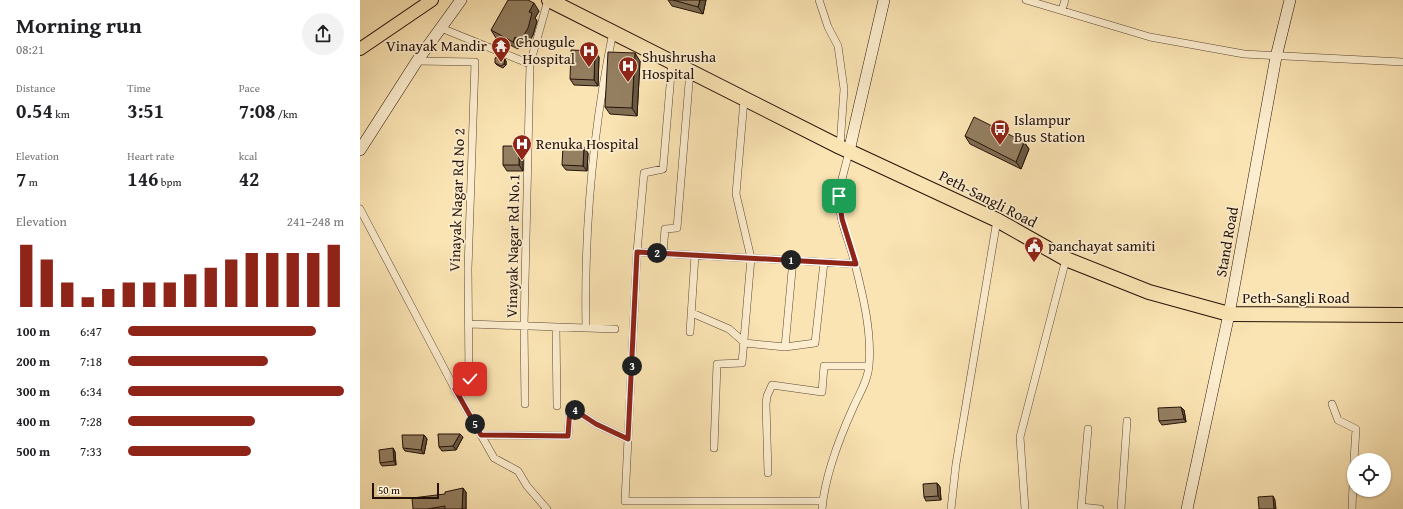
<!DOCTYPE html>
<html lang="en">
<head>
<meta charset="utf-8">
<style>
  body { margin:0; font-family:"Gentium Book Plus",serif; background:#f2f2f2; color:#202124; height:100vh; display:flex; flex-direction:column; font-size:15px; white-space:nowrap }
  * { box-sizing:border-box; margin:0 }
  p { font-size:13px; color:#757577 }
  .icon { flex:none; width:22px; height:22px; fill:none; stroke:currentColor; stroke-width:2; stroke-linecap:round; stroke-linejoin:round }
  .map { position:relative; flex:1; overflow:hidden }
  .side { display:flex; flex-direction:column; background:#fff; width:360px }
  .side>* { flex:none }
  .buttons { position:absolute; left:987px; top:453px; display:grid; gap:8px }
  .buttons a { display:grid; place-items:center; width:44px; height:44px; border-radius:50%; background:#fff; box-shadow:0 1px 3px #0004; font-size:20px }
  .scale { position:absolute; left:12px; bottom:10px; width:67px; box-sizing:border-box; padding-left:4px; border:2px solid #241209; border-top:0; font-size:11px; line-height:14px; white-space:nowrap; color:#241209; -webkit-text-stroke:3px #fcedce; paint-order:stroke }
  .pin { position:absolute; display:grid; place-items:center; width:34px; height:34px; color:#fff; margin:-17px; border-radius:8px; box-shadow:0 2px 6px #0006 }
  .km { position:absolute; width:20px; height:20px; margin:-10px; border-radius:50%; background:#222; color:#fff; font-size:11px; line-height:20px; text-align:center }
  .round { display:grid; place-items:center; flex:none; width:42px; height:42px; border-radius:21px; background:#f2f2f2 }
  .headline { display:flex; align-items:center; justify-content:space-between; height:68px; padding:0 16px }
  h1 { font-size:22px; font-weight:800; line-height:30px }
  .metrics { display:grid; grid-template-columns:repeat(3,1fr); gap:6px; height:68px; padding:4px 16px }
  .metrics div { display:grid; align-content:center }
  .metrics b { font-size:20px; font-weight:800 }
  .metrics small { font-size:11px; font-weight:400 }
  .metrics p { font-size:11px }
  .chart { height:112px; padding:8px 16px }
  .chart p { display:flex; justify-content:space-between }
  .chart svg { width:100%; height:72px; margin-top:4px; stroke:#8f2418; stroke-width:6 }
  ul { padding:0 16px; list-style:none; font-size:13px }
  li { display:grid; grid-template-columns:64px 48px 1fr; align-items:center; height:30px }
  li i { height:10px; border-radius:5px; background:#8f2418 }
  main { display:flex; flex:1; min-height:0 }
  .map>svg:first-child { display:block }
</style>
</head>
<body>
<main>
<section class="side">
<div class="headline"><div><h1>Morning run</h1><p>08:21</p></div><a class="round"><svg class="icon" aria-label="share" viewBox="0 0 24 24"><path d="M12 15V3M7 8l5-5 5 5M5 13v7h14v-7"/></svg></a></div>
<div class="metrics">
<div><p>Distance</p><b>0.54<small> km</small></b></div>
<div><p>Time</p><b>3:51</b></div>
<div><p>Pace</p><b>7:08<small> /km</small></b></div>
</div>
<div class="metrics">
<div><p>Elevation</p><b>7<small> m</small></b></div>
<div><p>Heart rate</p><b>146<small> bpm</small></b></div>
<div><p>kcal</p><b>42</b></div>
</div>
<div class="chart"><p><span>Elevation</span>241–248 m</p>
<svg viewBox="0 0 160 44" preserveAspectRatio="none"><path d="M5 44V6M15 44V15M25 44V29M35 44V38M45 44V33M55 44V29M65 44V29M75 44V29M85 44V24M95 44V20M105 44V15M115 44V11M125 44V11M135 44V11M145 44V11M155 44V6"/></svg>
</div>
<ul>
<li><b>100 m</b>6:47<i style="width:87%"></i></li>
<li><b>200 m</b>7:18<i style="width:65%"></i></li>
<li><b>300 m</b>6:34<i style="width:100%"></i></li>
<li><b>400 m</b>7:28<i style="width:59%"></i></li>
<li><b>500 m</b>7:33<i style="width:57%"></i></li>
</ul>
</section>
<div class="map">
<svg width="1043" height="509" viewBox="0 0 1043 509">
  <rect width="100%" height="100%" fill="#fbe4b3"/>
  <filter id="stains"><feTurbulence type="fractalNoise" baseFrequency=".005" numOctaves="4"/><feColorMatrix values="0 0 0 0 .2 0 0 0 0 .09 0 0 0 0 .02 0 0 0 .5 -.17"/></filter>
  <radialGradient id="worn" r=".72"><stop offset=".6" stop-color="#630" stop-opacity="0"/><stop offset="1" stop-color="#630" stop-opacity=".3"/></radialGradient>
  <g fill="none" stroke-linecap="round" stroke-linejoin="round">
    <defs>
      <path id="street" d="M 459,0 L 468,27 L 478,46 L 484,89 L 480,147
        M 666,0 L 790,37 L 884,54 L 1043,62
        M 702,10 L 705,0
        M 81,28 L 170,64
        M 57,61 L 115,62 L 108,269 L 109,379 L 95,389
        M 312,62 L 303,169 L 284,173 L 277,252 L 265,501 L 462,501
        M 0,209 L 95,389 L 134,458 L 158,471 L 167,486 L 187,509
        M 277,252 L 496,264
        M 303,253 L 305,229 L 317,228 L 330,71
        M 332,313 L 369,329 L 385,343 L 425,347 L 455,343 L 464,262
        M 110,324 L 255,329
        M 196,327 L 197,406
        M 226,328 C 224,229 233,129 253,32
        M 330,332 L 335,255
        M 425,347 L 433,260
        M 165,404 L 164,326 L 170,64 L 188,0
        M 972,404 L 978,420 L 996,429 L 994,460
        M 121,435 L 208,436 L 210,407 L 236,424 L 268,439
        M 354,448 L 357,364 L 382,363 L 391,258 L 376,194 L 384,100
        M 408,473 L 406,404 L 407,396 L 412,385 L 462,392 L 464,366 L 509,366
        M 721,507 L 740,509
        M 462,509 C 465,475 479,439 493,408 C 499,394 508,381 509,366 C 512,332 503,296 495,264 C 490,242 478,219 479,196 C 480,182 486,166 489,151
        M 591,509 L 596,464 L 637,220
        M 665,509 L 660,437 L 706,259
        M 721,509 L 728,429
        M 761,509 L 767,421
        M 992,509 L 994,462"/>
      <path id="secondary" d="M 0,150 L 57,61 L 101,0
        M 489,151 L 524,0
        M 827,509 L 869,314 L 916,57 L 930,0"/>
      <path id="primary" d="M 0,49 L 72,0"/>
      <path id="highway" d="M 189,0 L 480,147 L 637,220 L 706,259 L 789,292 L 869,314 L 1043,315"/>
    </defs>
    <use href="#street" stroke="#5a4634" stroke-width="8"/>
    <use href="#secondary" stroke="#241209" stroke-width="12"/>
    <use href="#primary" stroke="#241209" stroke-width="14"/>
    <use href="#highway" stroke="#241209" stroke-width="16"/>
    <use href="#street" stroke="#fcedce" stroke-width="7"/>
    <use href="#secondary" stroke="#fcedce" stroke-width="11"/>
    <use href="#primary" stroke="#fbe4b3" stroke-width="12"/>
    <use href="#highway" stroke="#fbe4b3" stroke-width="14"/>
  </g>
  <path fill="#7f6d53" stroke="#241209" d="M 308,0 L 346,0 L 343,14 L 312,6 Z
    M 179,11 L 175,18 L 177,21 L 173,35 L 166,48 L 160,44 L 158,49 L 136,38 L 131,30 Z
    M 239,57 L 238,86 L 214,85 L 210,79 Z
    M 146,61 L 146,65 L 143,68 L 137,65 L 135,63 Z
    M 280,61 L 277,116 L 250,114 L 245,107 Z
    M 605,136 L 664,142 L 669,149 L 661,169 L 610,144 Z
    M 163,152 L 163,171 L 147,171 L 143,165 Z
    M 228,153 L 227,171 L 206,170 L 202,165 Z
    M 824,410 L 826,422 L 802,425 L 799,421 Z
    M 100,434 L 103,437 L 96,450 L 82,451 L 79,447 Z
    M 64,435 L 67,439 L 64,454 L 45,451 L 43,448 Z
    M 33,448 L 35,452 L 36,465 L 22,466 L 20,463 Z
    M 577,483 L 580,487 L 581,500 L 566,501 L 564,497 Z
    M 106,492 L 106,509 L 53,509 Z"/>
  <path fill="#685944" stroke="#241209" d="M 340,0 L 346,0 L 343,14 L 338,7 Z
    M 174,3 L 179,11 L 175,18 L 177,21 L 173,35 L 166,48 L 161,40 L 169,12 Z
    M 155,37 L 160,44 L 158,49 L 153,42 Z
    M 235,51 L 239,57 L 238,86 L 234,80 Z
    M 275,53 L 280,61 L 277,116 L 272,108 Z
    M 145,59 L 146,61 L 146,65 L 144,64 Z
    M 664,142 L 669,149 L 661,169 L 656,162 Z
    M 159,146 L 163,152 L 163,171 L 159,165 Z
    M 224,147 L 228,153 L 227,171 L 223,166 Z
    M 821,407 L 824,410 L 826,422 L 824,419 Z
    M 100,434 L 103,437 L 96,450 L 93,446 Z
    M 64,435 L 67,439 L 64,454 L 61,450 Z
    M 33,448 L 35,452 L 36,465 L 34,461 Z
    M 577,483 L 580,487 L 581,500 L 578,496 Z
    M 103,488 L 106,492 L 106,509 L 102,509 Z
    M 913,496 L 915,500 L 916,509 L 914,509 Z"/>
  <path fill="#947f61" stroke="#241209" d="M 148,0 L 168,0 L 174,3 L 169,12 L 172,13 L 168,28 L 161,40 L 155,37 L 153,42 L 131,30 Z
    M 313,0 L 340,0 L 338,7 Z
    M 211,50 L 235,51 L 234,80 L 210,79 Z
    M 248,52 L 275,53 L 272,108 L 245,107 Z
    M 138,56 L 145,59 L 144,64 L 141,66 L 135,63 L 135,58 Z
    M 614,117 L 664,142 L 656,162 L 605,136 Z
    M 143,146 L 159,146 L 159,165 L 143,165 Z
    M 203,146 L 224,147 L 223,166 L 202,165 Z
    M 821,407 L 824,419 L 799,421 L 798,408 Z
    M 78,434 L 100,434 L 93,446 L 79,447 Z
    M 42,435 L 64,435 L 61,450 L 43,448 Z
    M 33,448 L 34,461 L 20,463 L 19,450 Z
    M 577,483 L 578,496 L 564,497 L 563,484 Z
    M 103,488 L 102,509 L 85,509 L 85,506 L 67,509 L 53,509 L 52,498 L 85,494 L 85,492 Z
    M 913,496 L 914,509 L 899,509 L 898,497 Z"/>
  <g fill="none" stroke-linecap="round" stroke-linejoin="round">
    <defs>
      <path id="route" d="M 110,379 L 95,389 L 121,435 L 208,436 L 210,407 L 236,424 L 268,439 L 277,252 L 496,264 L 482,219 L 479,196"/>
    </defs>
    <use href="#route" stroke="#fff" stroke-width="8"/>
    <use href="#route" stroke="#8f2418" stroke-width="5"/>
  </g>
  <defs>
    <symbol id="temple-pin" viewBox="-11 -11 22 30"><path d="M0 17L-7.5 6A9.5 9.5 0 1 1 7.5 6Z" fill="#8f2418" stroke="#fcedce"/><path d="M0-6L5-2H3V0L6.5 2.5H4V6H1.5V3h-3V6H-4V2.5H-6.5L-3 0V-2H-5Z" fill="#fff"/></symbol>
    <symbol id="hospital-pin" viewBox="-11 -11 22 30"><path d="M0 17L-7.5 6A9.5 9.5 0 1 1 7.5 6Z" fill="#8f2418" stroke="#fcedce"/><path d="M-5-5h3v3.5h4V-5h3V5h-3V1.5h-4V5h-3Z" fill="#fff"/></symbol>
    <symbol id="bus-pin" viewBox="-11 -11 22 30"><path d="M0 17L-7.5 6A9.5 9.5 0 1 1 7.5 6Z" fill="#8f2418" stroke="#fcedce"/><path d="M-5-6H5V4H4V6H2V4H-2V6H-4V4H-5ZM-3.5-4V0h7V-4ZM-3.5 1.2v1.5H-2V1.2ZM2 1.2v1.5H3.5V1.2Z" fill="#fff"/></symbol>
    <symbol id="civic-pin" viewBox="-11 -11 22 30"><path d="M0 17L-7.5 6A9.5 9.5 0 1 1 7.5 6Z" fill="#8f2418" stroke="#fcedce"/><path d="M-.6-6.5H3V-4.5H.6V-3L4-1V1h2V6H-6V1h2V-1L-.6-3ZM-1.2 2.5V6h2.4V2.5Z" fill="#fff"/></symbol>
  </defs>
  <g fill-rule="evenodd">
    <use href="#temple-pin" x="130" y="35" width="22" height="30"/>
    <use href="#hospital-pin" x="218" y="40" width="22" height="30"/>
    <use href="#hospital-pin" x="257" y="55" width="22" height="30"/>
    <use href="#bus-pin" x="629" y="118" width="22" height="30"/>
    <use href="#hospital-pin" x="151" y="133" width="22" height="30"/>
    <use href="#civic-pin" x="663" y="235" width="22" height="30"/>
  </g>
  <g text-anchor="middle" stroke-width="3.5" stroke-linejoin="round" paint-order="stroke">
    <g font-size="15" fill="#241209" stroke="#fcedce" text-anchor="start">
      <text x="215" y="47" text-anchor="end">Chougule<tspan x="215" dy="17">Hospital</tspan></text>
      <text x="127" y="51" text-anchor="end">Vinayak Mandir</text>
      <text x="282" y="62">Shushrusha<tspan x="282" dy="17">Hospital</tspan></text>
      <text x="654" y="125">Islampur<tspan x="654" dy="17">Bus Station</tspan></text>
      <text x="176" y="149">Renuka Hospital</text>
      <text x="688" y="251">panchayat samiti</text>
    </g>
    <g font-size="15" fill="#241209" stroke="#fcedce">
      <text transform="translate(628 199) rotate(27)" y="5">Peth-Sangli Road</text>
      <text transform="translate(97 200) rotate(-88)" y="5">Vinayak Nagar Rd No 2</text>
      <text transform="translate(867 242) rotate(-80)" y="5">Stand Road</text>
      <text transform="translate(153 246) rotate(-89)" y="5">Vinayak Nagar Rd No.1</text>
      <text x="936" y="303">Peth-Sangli Road</text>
    </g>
  </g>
  <rect width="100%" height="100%" filter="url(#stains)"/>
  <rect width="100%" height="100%" fill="url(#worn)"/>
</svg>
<div class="buttons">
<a><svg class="icon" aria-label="locate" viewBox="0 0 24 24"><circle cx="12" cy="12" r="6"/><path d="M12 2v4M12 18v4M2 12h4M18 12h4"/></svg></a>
</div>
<div class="scale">50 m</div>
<div class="pin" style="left:479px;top:196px;background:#1e9e55"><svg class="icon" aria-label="arrive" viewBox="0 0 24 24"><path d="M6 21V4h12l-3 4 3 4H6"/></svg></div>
<div class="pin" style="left:110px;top:379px;background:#d93025"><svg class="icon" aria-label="check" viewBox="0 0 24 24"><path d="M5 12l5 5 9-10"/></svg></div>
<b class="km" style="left:431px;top:260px">1</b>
<b class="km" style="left:297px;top:253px">2</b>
<b class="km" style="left:272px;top:366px">3</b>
<b class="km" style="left:215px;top:410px">4</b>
<b class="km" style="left:115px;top:424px">5</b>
</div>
</main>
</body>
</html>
